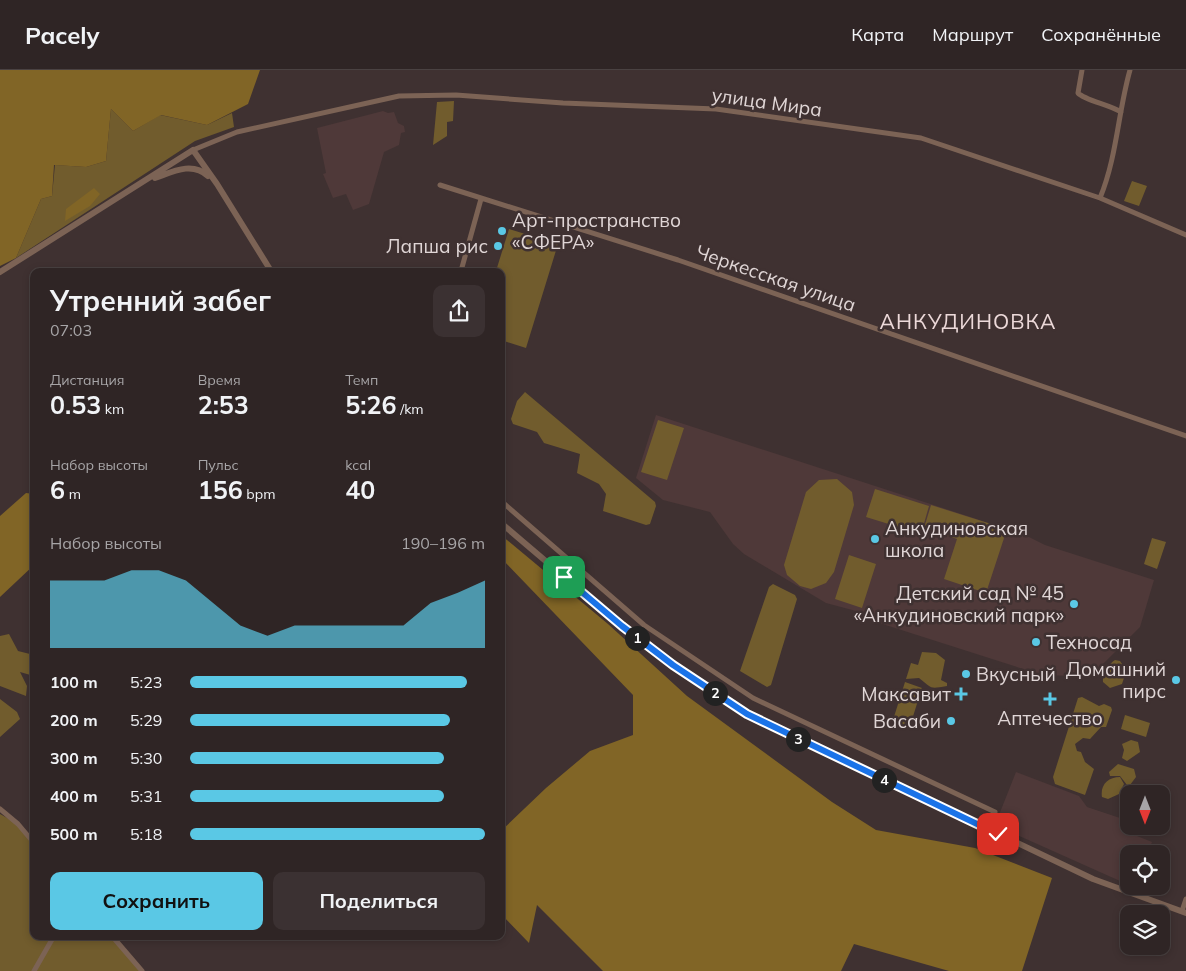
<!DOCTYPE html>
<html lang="ru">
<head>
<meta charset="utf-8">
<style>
  body { margin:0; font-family:Mulish,sans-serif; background:#3b3132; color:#f1f3f6; height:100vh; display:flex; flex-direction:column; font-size:19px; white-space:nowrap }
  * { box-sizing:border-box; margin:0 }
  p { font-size:16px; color:#a7a5a7 }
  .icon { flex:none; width:28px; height:28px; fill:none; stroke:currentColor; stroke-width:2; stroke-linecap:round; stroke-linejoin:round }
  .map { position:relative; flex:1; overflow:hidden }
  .details { position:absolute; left:30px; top:198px; width:475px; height:672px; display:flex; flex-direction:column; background:#2f2525; border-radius:10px; box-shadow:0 2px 8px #0003,0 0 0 1px #4a4242 }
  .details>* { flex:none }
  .needle { width:32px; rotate:180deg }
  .buttons { position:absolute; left:1120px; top:715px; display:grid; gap:10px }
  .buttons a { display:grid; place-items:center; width:50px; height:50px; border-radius:10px; background:#2f2525; box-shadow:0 2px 8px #0003,0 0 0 1px #4a4242; font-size:25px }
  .pin { position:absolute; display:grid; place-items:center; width:42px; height:42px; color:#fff; margin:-21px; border-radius:10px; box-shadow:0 2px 8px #0006 }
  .km { position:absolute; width:25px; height:25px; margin:-12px; border-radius:50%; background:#222; color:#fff; font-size:14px; line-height:25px; text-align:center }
  .round { display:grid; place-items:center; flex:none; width:52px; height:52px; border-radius:10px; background:#3b3132 }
  .overview { display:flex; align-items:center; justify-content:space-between; height:85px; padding:0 20px }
  h1 { font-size:28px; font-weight:700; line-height:38px }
  .stats { display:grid; grid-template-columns:repeat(3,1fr); gap:8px; height:85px; padding:5px 20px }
  .stats div { display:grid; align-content:center }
  .stats b { font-size:25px; font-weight:700 }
  .stats small { font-size:14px; font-weight:400 }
  .stats p { font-size:14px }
  .chart { height:140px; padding:10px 20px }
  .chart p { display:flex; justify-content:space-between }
  .chart svg { width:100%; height:90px; margin-top:5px; fill:#5ac8e5; opacity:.7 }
  .button { display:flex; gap:10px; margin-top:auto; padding:10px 20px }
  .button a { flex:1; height:58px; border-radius:10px; background:#5ac8e5; color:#111; font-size:20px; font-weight:700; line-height:58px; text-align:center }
  .button a+a { background:#3b3132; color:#f1f3f6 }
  ul { padding:0 20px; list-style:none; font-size:16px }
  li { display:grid; grid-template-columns:80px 60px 1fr; align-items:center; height:38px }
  li i { height:12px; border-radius:6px; background:#5ac8e5 }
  header { display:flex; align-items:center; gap:30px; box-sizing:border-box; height:70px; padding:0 25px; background:#2f2525; border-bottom:1px solid #4a4242 }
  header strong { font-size:24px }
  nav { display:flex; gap:28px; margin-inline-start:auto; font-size:18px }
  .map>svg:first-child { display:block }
</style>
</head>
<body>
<header>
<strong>Pacely</strong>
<nav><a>Карта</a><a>Маршрут</a><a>Сохранённые</a></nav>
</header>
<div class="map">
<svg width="1186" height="901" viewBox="0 0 1186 901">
  <rect width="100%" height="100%" fill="#3f3131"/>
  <path fill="#4f3939" d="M 383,41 L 388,43 L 394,42 L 398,53 L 404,56 L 405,62 L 401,63 L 399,75 L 384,82 L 369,134 L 353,140 L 346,124 L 333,128 L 323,104 L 326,103 L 317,58 Z
    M 656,345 L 1023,464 L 1045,475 L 1154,510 L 1140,557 L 1101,596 L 1074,606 L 1042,605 L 870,550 L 871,545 L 826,533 L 744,484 L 733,474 L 710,442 L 663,430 L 636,408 Z
    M 1016,702 L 1079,726 L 1087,737 L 1129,751 L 1129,756 L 1133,756 L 1137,766 L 1152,772 L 1147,784 L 1129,784 L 1129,815 L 995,755 Z"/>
  <path fill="#715c2d" d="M 454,31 L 453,51 L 447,52 L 447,66 L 433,75 L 437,32 Z
    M 111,39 L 133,61 L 160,45 L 207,55 L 232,43 L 234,57 L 195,71 L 16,188 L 41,129 L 52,126 L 55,95 L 86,97 L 106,91 Z
    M 1132,111 L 1147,116 L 1139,136 L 1124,131 Z
    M 509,159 L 558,174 L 526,278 L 501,270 L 501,201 L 496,201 Z
    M 525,322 L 655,432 L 656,436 L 650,454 L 646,455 L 603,441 L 606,424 L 599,414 L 577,403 L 580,384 L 544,373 L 537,362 L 513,354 L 511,349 L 517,331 Z
    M 658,350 L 684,358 L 667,410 L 641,402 Z
    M 837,409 L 852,422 L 854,435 L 834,502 L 826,513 L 811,519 L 800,516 L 787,505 L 784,495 L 806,422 L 819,410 Z
    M 875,419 L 929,436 L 921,464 L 866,447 Z
    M 931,435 L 1007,459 L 986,523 L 944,509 L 957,469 L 924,458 Z
    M 1152,468 L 1166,472 L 1157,499 L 1144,494 Z
    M 849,485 L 876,494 L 862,538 L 835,529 Z
    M 773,514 L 795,525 L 797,529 L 771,615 L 767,617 L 740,601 L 769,517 Z
    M 9,564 L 18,581 L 34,585 L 34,606 L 20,602 L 27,616 L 26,626 L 0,616 L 0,566 Z
    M 922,582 L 936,583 L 945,590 L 941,610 L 947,613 L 947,616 C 929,619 933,619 919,608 L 906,609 L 911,593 L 918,595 Z
    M 1115,590 L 1120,591 L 1122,594 L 1119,607 L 1124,608 L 1122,614 L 1110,618 L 1103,612 C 1102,605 1109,593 1115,590 Z
    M 905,612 L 922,618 L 909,659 L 892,653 Z
    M 1082,627 L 1099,636 L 1104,634 L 1111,637 L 1112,640 L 1106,657 L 1101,657 L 1090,669 L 1083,668 L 1075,674 L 1077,681 L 1081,682 L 1085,692 L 1094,699 L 1085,725 L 1055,714 L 1053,707 L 1078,628 Z
    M 0,629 L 17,642 L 20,649 L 0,667 Z
    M 1125,645 L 1150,653 L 1146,667 L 1121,659 Z
    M 1131,670 L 1138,672 L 1140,682 L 1127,691 L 1122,688 L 1124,680 L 1122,674 Z
    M 1118,694 L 1134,699 L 1136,707 L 1130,715 L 1127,715 L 1120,706 L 1110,706 L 1109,702 Z
    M 1120,707 L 1124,714 L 1119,724 L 1108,729 L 1102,727 C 1100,715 1108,707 1120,707 Z
    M 0,744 L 18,754 L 34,773 L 34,866 L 112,866 L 142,901 L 0,901 Z"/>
  <path fill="#816526" d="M 0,0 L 260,0 L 248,34 L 207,55 L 161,45 L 133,61 L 111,39 L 106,91 L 86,97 L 54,95 L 52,126 L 41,129 L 16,188 L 0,196 Z
    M 94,118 L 100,124 L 90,136 L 65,151 L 66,139 Z
    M 26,423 L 34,424 L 34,495 L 0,527 L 0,446 Z
    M 501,465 L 608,554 L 687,626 L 832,732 L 876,760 L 975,778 L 1052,808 L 1022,901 L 949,901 L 854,874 L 841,901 L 603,901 L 537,835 L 529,873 L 501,844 L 501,761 L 546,718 L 590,681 L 633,665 L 633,625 L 501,488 Z"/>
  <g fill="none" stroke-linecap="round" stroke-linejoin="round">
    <path stroke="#7c6355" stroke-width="5" d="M 1082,0 L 1078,23 C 1084,30 1110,35 1121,42
      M 193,80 L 237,62 L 399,26 L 456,25 L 563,33 L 716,39 L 921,68 L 1100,128 L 1186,165
      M 440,115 L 678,190 L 1186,366
      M 1100,128 C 1117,87 1118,42 1130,0
      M 461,201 L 481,129
      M 501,431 L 644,555 L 753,628 L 995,742
      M 0,739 L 18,754 L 34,773
      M 1182,841 L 1186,829
      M 112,866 L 142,901
      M 34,901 L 54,866"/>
    <path stroke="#7c6355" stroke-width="6" d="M 155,108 C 172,102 192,91 208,106
      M 0,202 L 193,80 L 217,114 L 271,201
      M 501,453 L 622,556 L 673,595 L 747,644 L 1093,809 L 1186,843"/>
  </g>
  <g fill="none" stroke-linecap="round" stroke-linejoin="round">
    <defs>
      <path id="route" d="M 564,507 L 622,556 L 673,595 L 747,644 L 998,764"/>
    </defs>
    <use href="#route" stroke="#fff" stroke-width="10"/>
    <use href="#route" stroke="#1a73e8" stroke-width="6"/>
  </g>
  <g fill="#5ac8e5" stroke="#3f3131" stroke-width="2">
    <circle cx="502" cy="161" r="5"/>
    <circle cx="498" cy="176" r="5"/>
    <circle cx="875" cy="469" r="5"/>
    <circle cx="1074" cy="534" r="5"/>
    <circle cx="1036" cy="572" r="5"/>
    <circle cx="966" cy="604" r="5"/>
    <circle cx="1176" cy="610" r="5"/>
    <path d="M958.5 616.5h5v5h5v5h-5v5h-5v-5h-5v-5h5z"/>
    <path d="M1047.5 621.5h5v5h5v5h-5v5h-5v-5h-5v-5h5z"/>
    <circle cx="951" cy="651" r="5"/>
  </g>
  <g text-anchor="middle" stroke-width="5" stroke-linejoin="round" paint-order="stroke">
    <g font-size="19" fill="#e0d6d6" stroke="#3f3131">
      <text transform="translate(767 32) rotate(8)" y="7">улица Мира</text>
      <text transform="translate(776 208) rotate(19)" y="7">Черкесская улица</text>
    </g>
    <g font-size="19" fill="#e0d6d6" stroke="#3f3131" text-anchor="end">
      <text x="512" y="157" text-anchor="start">Арт-пространство<tspan x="512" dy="22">«СФЕРА»</tspan></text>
      <text x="488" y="183">Лапша рис</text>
      <text x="885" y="465" text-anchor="start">Анкудиновская<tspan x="885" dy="22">школа</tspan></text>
      <text x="1064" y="530">Детский сад № 45<tspan x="1064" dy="22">«Анкудиновский парк»</tspan></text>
      <text x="1046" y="579" text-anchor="start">Техносад</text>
      <text x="1166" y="606">Домашний<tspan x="1166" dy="22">пирс</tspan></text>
      <text x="976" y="611" text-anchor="start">Вкусный</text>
      <text x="951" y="631">Максавит</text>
      <text x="1050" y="655" text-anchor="middle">Аптечество</text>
      <text x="941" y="658">Васаби</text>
    </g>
    <g font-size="21" letter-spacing="1" fill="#ecd9d9" stroke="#3f3131">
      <text x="968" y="259">АНКУДИНОВКА</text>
    </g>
  </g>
</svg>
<div class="buttons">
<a><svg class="needle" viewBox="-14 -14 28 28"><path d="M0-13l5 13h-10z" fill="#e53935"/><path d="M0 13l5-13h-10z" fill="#a7a5a7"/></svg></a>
<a><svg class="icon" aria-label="locate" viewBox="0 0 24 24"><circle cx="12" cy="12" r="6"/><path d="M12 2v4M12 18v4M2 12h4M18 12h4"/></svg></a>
<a><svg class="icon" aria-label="layers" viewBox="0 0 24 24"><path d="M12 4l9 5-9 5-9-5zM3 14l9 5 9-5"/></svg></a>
</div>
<div class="pin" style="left:564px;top:507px;background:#1e9e55"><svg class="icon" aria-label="arrive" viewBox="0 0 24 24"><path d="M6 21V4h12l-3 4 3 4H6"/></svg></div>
<div class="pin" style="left:998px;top:764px;background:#d93025"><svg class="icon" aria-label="check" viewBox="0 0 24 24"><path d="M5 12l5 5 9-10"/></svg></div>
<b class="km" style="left:637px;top:568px">1</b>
<b class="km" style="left:715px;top:623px">2</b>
<b class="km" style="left:798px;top:669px">3</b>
<b class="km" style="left:884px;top:710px">4</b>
<section class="details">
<div class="overview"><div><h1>Утренний забег</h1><p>07:03</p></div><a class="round"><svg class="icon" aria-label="share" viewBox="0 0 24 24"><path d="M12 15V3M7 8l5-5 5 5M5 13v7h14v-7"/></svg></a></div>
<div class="stats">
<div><p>Дистанция</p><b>0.53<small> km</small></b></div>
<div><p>Время</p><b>2:53</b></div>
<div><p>Темп</p><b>5:26<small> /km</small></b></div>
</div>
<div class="stats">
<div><p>Набор высоты</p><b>6<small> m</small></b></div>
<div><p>Пульс</p><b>156<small> bpm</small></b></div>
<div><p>kcal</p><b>40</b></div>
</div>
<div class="chart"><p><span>Набор высоты</span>190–196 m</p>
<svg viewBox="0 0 160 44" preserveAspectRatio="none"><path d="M0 44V11L10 11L20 11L30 6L40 6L50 11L60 22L70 33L80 38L90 33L100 33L110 33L120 33L130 33L140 22L150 17L160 11V44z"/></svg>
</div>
<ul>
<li><b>100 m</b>5:23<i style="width:94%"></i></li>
<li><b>200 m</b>5:29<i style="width:88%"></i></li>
<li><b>300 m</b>5:30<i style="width:86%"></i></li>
<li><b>400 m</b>5:31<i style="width:86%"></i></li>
<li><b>500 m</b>5:18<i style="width:100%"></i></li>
</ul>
<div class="button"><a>Сохранить</a><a>Поделиться</a></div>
</section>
</div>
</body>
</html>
